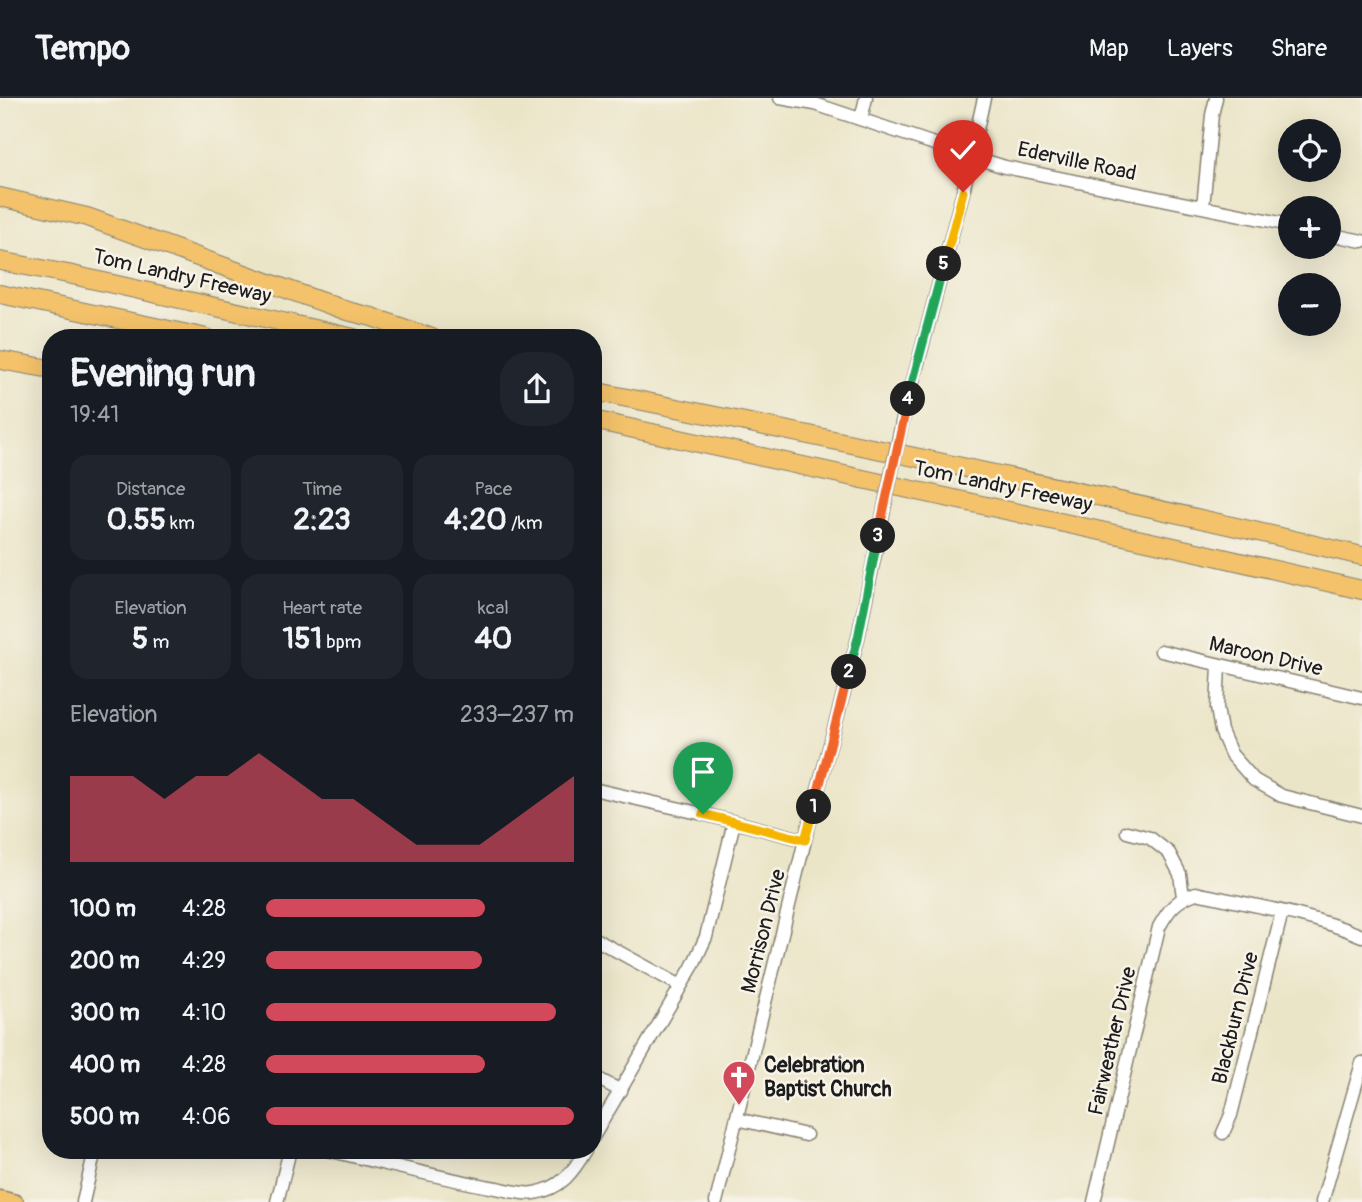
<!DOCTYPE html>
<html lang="en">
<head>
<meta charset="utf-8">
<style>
  body { margin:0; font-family:Pangolin,sans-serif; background:#20242c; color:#f1f3f6; height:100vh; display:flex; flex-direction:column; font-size:26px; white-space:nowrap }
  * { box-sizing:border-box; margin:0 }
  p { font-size:23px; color:#9ea1a6 }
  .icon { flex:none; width:38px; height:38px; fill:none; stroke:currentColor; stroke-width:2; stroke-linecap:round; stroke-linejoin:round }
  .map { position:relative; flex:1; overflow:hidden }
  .panel { position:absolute; left:42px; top:231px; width:560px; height:830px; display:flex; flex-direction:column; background:#171b24; border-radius:28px; box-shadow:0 7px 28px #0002 }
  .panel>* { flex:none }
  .buttons { position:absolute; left:1278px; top:21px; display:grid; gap:14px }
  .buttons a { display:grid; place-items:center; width:63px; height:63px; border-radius:50%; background:#171b24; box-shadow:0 7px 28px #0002; font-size:35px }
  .pin { position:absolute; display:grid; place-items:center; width:60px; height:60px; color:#fff; margin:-72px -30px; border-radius:50% 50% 50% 0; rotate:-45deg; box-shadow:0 0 7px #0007 }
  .pin .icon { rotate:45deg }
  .km { position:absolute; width:35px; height:35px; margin:-18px; border-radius:50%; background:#222; color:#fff; font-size:19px; line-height:35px; text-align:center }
  .round { display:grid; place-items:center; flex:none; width:74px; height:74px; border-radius:28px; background:#20242c }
  .head { display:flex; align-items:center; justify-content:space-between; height:119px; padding:0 28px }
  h1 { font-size:38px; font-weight:700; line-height:52px }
  .figures { display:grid; grid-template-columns:repeat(3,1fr); gap:10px; height:119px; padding:7px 28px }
  .figures div { display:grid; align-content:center; border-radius:18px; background:#20242c; text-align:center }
  .figures b { font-size:30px; font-weight:700 }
  .figures small { font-size:19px; font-weight:400 }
  .figures p { font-size:19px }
  .chart { height:196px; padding:14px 28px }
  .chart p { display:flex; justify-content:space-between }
  .chart svg { width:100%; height:126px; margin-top:7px; fill:#d1495b; opacity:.7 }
  ul { padding:0 28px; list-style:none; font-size:23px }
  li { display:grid; grid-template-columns:112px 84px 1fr; align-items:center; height:52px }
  li i { height:18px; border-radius:9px; background:#d1495b }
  header { display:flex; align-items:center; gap:42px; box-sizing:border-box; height:98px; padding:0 35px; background:#171b24; border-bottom:2px solid #363941 }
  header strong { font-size:33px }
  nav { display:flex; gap:38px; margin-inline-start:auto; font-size:24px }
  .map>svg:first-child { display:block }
</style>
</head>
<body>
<header>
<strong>Tempo</strong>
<nav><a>Map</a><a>Layers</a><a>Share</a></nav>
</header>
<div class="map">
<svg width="1362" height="1104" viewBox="0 0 1362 1104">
  <rect width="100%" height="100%" fill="#f7f3e8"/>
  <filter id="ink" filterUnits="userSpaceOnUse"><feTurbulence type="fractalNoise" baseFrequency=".0143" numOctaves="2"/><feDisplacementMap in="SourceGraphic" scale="14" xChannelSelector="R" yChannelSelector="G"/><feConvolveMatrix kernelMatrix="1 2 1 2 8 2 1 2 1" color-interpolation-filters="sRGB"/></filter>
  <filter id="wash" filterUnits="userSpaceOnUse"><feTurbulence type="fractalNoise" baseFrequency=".00686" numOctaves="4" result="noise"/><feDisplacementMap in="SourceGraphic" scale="28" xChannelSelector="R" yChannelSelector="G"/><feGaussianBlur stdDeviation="1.57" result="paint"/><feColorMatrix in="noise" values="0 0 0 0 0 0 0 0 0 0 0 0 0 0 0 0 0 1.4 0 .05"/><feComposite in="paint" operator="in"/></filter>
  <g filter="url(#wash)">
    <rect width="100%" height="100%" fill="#ebe5c8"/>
  </g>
  <g filter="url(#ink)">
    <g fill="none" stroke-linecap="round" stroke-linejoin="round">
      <defs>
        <path id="minor" d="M 780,0 L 815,6 L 970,58 L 1005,69 L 1290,127
          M 861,21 L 866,0
          M 1203,109 L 1212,17 L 1216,0
          M 1328,136 L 1362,143
          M 902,325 L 963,94 L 984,0
          M 1161,553 L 1362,600
          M 1219,567 L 1217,610 L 1221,633 L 1231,656 L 1254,682 L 1282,698 L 1362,718
          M 593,691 L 703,716 L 805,742
          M 1127,734 L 1150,740 L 1169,755 L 1180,776 L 1183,799
          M 593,840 L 681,888
          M 593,978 L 621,993
          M 737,1021 L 806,1037
          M 1223,1035 L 1231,1017 L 1282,814
          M 593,1039 L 692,869 L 706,839 L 734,724
          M 327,1052 C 383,1065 439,1080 496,1090 C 508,1092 523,1097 534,1095 C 561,1091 573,1074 586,1052
          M 83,1104 L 95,1052
          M 277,1104 L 290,1052
          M 716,1104 L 805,742 L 858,540 L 883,416
          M 1094,1104 L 1159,829 C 1169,811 1176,802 1196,795 C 1251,807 1310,816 1362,838
          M 1322,1104 L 1362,965"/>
        <path id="major" d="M 0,1100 L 16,1104"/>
        <path id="highway" d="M 0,99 L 87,119 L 347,213 L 372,219 L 432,240
          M 0,163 L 68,176 L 354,240
          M 0,196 L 207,240
          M 0,262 L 51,271
          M 593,293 C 850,345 1107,398 1362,458
          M 593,322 L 1197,454 L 1362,492"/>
      </defs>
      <use href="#minor" stroke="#848072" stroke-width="15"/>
      <use href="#major" stroke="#848072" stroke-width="17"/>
      <use href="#highway" stroke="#848072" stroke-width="20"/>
      <use href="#minor" stroke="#fff" stroke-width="12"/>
      <use href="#major" stroke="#f3c26a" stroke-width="14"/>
      <use href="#highway" stroke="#f3c26a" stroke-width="18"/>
      <defs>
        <path id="minor-bridge" d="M 883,416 L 902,325"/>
      </defs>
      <use href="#minor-bridge" stroke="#848072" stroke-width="15" stroke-linecap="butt"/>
      <use href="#minor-bridge" stroke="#fff" stroke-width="12"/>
    </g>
  </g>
  <g fill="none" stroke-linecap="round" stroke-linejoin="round" filter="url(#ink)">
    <defs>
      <path id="split-1" d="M 703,716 L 805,742 L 814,709"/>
      <path id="split-2" d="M 814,709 L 849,574"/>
      <path id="split-3" d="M 849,574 L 858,540 L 878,438"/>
      <path id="split-4" d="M 878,438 L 908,301"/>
      <path id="split-5" d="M 908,301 L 944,166"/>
      <path id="split-6" d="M 944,166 L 963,94"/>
    </defs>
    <use href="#split-1" stroke="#fff" stroke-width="14"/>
    <use href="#split-2" stroke="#fff" stroke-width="14"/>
    <use href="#split-3" stroke="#fff" stroke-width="14"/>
    <use href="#split-4" stroke="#fff" stroke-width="14"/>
    <use href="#split-5" stroke="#fff" stroke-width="14"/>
    <use href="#split-6" stroke="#fff" stroke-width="14"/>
    <use href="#split-1" stroke="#f5b400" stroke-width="9"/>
    <use href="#split-2" stroke="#f0652b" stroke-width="9"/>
    <use href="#split-3" stroke="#22a559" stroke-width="9"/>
    <use href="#split-4" stroke="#f0652b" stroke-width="9"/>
    <use href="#split-5" stroke="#22a559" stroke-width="9"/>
    <use href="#split-6" stroke="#f5b400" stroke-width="9"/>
  </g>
  <defs>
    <symbol id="church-pin" viewBox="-11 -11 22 30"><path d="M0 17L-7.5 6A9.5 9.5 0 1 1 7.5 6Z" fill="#d1495b" stroke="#f7f3e8"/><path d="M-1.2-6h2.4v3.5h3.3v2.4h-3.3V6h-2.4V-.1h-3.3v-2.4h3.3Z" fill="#fff"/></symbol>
  </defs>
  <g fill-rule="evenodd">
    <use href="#church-pin" x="720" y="960" width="38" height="52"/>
  </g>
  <g text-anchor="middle" stroke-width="5" stroke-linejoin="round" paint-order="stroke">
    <g font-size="21" fill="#1c1c1c" stroke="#f7f3e8">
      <text transform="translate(1077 63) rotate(12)" y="7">Ederville Road</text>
      <text transform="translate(182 178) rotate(13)" y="7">Tom Landry Freeway</text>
      <text transform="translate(1003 388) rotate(12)" y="7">Tom Landry Freeway</text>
      <text transform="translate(1266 558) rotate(13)" y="7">Maroon Drive</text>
      <text transform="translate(763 833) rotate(-76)" y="7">Morrison Drive</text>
      <text transform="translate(1235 920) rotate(-76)" y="7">Blackburn Drive</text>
      <text transform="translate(1112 943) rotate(-77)" y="7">Fairweather Drive</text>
    </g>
    <g font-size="21" font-weight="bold" fill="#1c1c1c" stroke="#f7f3e8" text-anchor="start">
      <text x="764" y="974">Celebration<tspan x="764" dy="24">Baptist Church</tspan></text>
    </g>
  </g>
</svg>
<div class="buttons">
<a><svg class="icon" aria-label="locate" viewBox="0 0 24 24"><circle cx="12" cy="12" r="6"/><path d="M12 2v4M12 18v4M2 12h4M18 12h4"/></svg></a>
<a>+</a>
<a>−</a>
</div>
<div class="pin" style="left:703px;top:716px;background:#1e9e55"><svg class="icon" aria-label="arrive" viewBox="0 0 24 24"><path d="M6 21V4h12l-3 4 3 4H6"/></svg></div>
<div class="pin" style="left:963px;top:94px;background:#d93025"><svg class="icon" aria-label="check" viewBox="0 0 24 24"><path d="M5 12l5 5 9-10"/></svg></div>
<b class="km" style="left:814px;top:709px">1</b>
<b class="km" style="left:849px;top:574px">2</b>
<b class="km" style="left:878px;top:438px">3</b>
<b class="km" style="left:908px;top:301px">4</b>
<b class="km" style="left:944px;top:166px">5</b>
<section class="panel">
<div class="head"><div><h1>Evening run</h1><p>19:41</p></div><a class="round"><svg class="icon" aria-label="share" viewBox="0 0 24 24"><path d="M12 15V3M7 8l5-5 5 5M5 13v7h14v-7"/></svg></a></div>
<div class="figures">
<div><p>Distance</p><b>0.55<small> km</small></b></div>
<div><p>Time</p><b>2:23</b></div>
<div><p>Pace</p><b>4:20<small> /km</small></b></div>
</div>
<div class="figures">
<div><p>Elevation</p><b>5<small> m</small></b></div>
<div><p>Heart rate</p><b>151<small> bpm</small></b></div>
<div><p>kcal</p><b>40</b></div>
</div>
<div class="chart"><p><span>Elevation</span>233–237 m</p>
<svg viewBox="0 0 160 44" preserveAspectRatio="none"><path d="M0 44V14L10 14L20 14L30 22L40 14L50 14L60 6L70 14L80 22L90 22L100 30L110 38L120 38L130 38L140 30L150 22L160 14V44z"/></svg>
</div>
<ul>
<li><b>100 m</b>4:28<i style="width:71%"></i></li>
<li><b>200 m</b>4:29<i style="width:70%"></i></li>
<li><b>300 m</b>4:10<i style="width:94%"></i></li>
<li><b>400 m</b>4:28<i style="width:71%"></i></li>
<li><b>500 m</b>4:06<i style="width:100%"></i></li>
</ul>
</section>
</div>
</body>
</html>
